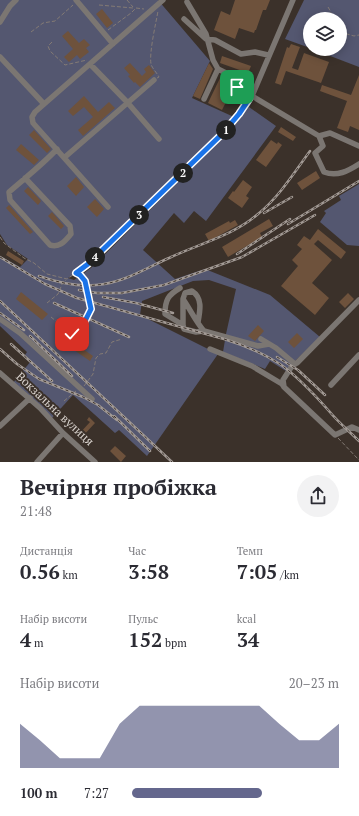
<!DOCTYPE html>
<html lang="uk">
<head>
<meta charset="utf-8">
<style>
  body { margin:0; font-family:"PT Serif",serif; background:#f2f2f3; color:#2b2b33; height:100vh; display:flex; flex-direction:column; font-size:15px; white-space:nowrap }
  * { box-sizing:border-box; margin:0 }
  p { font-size:13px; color:#7c7c81 }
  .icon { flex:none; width:22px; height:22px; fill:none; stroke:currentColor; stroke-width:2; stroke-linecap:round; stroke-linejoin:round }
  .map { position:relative; height:462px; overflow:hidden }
  .sheet { display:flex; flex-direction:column; background:#fff; flex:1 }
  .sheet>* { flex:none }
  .controls { position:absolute; left:303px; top:12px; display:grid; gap:8px }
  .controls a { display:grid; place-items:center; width:44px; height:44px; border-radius:50%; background:#fff; box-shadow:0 2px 10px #0003; font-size:20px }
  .pin { position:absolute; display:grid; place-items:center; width:34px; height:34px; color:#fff; margin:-17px; border-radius:8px; box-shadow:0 2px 6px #0006 }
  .km { position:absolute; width:20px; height:20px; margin:-10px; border-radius:50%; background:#222; color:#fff; font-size:11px; line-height:20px; text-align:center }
  .round { display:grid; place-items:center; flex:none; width:42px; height:42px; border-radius:21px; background:#f2f2f3 }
  .overview { display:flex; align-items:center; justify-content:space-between; height:68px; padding:0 20px }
  h1 { font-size:22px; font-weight:600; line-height:30px }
  .metrics { display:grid; grid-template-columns:repeat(3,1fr); gap:6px; height:68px; padding:4px 20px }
  .metrics div { display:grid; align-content:center }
  .metrics b { font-size:20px; font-weight:600 }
  .metrics small { font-size:11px; font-weight:400 }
  .metrics p { font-size:11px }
  .chart { height:112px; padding:8px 20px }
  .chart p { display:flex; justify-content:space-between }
  .chart svg { width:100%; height:72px; margin-top:4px; fill:#64678d; opacity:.7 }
  ul { padding:0 20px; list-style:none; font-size:13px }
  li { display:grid; grid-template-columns:64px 48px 1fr; align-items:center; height:30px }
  li i { height:10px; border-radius:5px; background:#64678d }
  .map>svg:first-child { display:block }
</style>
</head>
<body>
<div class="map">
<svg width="359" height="462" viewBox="0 0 359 462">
  <rect width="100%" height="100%" fill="#3b312a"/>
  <path fill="#545770" d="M 0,0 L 158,0 L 210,61 L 192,98 L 234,117 L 221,133 L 90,265 L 68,278 L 74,280 L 91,268 L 226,135 L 249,101 L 252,102 L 249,107 L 276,126 L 206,221 L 194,211 L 184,223 L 174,213 L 143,250 L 175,279 L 205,269 L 270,295 L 320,337 L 295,361 L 286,371 L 270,361 L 265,369 L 223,352 L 226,334 L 236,289 L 209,280 L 193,281 L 142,301 L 140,315 L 218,354 L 147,456 L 119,430 L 115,433 L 73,395 L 52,418 L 13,383 L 31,361 L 25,355 L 27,352 L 0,326 L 0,256 L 20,267 L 28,259 L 7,245 L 0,234 Z
    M 304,0 L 359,0 L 359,67 L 312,49 L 340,49 L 340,19 L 310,19 L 310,48 L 285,39 Z
    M 359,184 L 359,246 L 347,245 L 320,222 L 326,213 L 324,211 L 341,200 L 339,196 Z"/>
  <path fill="#6e523c" d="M 235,0 L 270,0 L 266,10 L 263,10 L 256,30 L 255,30 L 254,33 L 239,28 L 235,39 L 214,30 L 221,11 L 230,15 Z
    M 102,9 L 113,23 L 107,28 L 96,14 Z
    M 68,31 L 79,43 L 84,39 L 90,45 L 86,48 L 89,52 L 80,59 L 77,55 L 69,62 L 64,57 L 73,49 L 62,36 Z
    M 291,44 L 300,47 L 292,68 L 298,70 L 304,53 L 329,62 L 321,83 L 286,71 L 281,85 L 275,83 L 287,47 L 289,48 Z
    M 222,56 L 251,66 L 248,73 L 220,63 Z
    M 130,63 L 142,76 L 146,72 L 144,69 L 149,65 L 155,73 L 140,87 L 135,82 L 134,83 L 128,76 L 130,75 L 124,68 Z
    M 209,63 L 213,69 L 200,99 L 193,96 Z
    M 359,75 L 359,130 L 350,126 L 348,132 L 337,128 L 347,101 L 320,91 L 322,85 L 351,95 Z
    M 221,76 L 233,83 L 230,94 L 222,110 L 208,103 Z
    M 84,96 L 98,112 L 109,102 L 115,108 L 83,136 L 78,130 L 93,117 L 84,107 L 73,116 L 68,111 Z
    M 281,127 L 296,137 L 293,141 L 278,132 Z
    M 34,130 L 51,149 L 47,153 L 29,135 Z
    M 271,140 L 277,144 L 278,142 L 282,145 L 266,167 L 256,160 Z
    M 21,144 L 39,160 L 34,165 L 16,150 Z
    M 316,171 L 320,178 L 302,190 L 297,183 Z
    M 76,177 L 84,187 L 76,196 L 67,186 Z
    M 243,180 L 252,187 L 246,196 L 249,198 L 242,208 L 228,198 L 233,191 L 234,192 Z
    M 28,187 L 41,201 L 38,205 L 24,191 Z
    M 95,199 L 104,209 L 97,217 L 87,207 Z
    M 9,205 L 33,232 L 30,234 L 6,208 Z
    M 52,212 L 64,226 L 61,229 L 48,216 Z
    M 269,219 L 273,226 L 260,233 L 262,237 L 228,257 L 222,247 Z
    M 235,220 L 238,225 L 209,241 L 205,234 L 229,221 L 230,223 Z
    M 318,229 L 346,252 L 341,259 L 318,240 L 314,244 L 332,260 L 312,283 L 329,298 L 315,315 L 281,286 L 298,266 L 292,260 L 302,249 L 297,245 L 304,236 L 310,240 Z
    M 8,251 L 24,261 L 22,265 L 6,255 Z
    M 21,292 L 48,314 L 42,320 L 16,299 Z
    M 348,293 L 354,299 L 345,308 L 339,302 Z
    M 258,325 L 264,331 L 255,341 L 248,336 Z
    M 297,333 L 303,339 L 294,348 L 288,342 Z
    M 77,345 L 93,356 L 90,361 L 74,350 Z
    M 89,417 L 95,423 L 82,437 L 79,434 L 90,422 L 87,420 Z
    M 115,446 L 126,456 L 121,462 L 110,451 Z"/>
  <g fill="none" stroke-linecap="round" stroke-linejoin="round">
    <path stroke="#847b75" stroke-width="1" stroke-dasharray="4 2" stroke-linecap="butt" d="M 127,0 L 133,7
      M 99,5 L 133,8
      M 328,7 L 331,12 L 330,19
      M 136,8 L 144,9
      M 108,30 L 131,13 L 136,8
      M 31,32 L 43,23 L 55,21 L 73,5
      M 340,32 L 354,36 L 359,35
      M 52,42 L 48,46 L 50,51 L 65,65 L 87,60
      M 157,78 L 159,77 C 157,73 152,68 151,64 C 149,52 156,23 158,11
      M 0,237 L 4,243 L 24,258 L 34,263 L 47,274 L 67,279 L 88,265 L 222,134 L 246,103
      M 47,303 L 58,294 L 63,282 L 66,280
      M 51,317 L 72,334 L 84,323 L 91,309 L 85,281 L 80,275 L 76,273
      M 84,386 L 93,374 L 96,358 L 100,354 L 106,353 L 112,342 L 122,339
      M 64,401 L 76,391
      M 338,438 L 359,460"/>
    <path stroke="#7b7672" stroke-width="5.5" d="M 76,0 L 113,44
      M 187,2 L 206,34 L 213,60 L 218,69 L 204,99
      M 184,19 L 206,39 L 215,40 L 241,54 L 255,52 L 268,55
      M 0,22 L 10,6 L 16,0
      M 0,57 L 44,104
      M 90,64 L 127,102 L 159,139
      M 218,69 L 230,75 L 237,81 L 237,87 L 234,95 L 249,99 L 252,96 L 293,0
      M 252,96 L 319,136 L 323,146 L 315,153 L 324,172 C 337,177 348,171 359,164
      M 319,136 L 330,133 L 359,146
      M 65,157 L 154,80
      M 25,178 L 70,226 L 71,234 C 65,241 60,248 50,245 L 10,200 L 9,192 C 25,178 42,165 57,149
      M 108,207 L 33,123 L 32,117 L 35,112 L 163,0
      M 180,288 C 168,295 165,300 165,314 L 183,325 L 184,329 L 196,332 L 204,331
      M 183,299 L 183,325
      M 359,300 L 297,363 L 292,366 L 283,380 L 284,387 L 335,435 L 352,427 L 359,430
      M 0,319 L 20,333 L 92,399
      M 198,322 C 200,311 203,298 192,291 L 185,293 L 183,299 C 190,309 196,322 204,331 L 258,346 L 269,344
      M 261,339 L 276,348 L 295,364
      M 210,349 L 252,366 L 282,384 L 284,387
      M 0,373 L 40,408 L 63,433 L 95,462
      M 331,385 L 359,355
      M 0,426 L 30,398
      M 37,462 L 63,433"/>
    <defs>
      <path id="rail" d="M 264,213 L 292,197
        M 288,224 L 359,181
        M 237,254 L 290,219
        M 0,257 L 45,284 L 77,298 L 224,339 C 244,345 262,353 280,364 C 298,377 314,394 329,411 C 338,422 349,431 359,441
        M 39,276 C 56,282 77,287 96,285 C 123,283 144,269 169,258 C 198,244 233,236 258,214 C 279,197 294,173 310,151
        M 79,290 L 97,293 L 122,293 L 164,285 L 242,257 L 315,215
        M 103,297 L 136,303 L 173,313
        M 0,301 L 172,462
        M 54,303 L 129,337
        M 0,313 L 24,330
        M 30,336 L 72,376
        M 11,344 L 52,381
        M 0,349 L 17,364 L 39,379 L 83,397 L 98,405 L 117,420
        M 277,357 L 298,370 L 325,395
        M 114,416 L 150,451"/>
    </defs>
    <use href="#rail" stroke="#a29a95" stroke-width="2.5"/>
    <use href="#rail" stroke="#3b312a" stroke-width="1" stroke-dasharray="3" stroke-linecap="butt"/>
  </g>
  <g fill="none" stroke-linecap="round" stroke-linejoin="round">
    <defs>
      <path id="route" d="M 72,334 L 84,323 L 91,309 L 85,281 L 80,275 L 76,273 L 88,264 L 222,134 L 239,114 L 249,99 L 234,95 L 237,87"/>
    </defs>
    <use href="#route" stroke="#fff" stroke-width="8"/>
    <use href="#route" stroke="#1a73e8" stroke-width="5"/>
  </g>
  <g text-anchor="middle" stroke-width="4" stroke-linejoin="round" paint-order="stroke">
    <g font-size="12" fill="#d9d3ce" stroke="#3b312a">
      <text transform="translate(55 409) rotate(43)" y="4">Вокзальна вулиця</text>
    </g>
  </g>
</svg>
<div class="controls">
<a><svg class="icon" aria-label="layers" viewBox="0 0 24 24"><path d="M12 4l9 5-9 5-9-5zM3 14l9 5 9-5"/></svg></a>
</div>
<div class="pin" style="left:237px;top:87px;background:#1e9e55"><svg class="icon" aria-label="arrive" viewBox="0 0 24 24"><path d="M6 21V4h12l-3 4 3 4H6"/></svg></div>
<div class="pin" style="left:72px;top:334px;background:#d93025"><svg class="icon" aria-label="check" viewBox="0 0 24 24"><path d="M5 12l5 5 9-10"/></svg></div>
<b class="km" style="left:226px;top:130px">1</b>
<b class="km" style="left:183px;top:173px">2</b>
<b class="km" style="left:139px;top:215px">3</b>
<b class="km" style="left:95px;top:257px">4</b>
</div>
<section class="sheet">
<div class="overview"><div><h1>Вечірня пробіжка</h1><p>21:48</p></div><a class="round"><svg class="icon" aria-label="share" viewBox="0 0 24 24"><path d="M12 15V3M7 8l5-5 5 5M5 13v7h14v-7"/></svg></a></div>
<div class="metrics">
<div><p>Дистанція</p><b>0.56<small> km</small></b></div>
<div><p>Час</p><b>3:58</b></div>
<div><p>Темп</p><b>7:05<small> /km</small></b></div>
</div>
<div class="metrics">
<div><p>Набір висоти</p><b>4<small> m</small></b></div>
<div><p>Пульс</p><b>152<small> bpm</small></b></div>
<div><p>kcal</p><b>34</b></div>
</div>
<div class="chart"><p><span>Набір висоти</span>20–23 m</p>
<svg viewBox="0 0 160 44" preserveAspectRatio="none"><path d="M0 44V17L10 27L20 38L30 38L40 38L50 17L60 6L70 6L80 6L90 6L100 6L110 6L120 6L130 17L140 27L150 27L160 17V44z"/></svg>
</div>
<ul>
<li><b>100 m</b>7:27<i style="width:63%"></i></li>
</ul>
</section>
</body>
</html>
